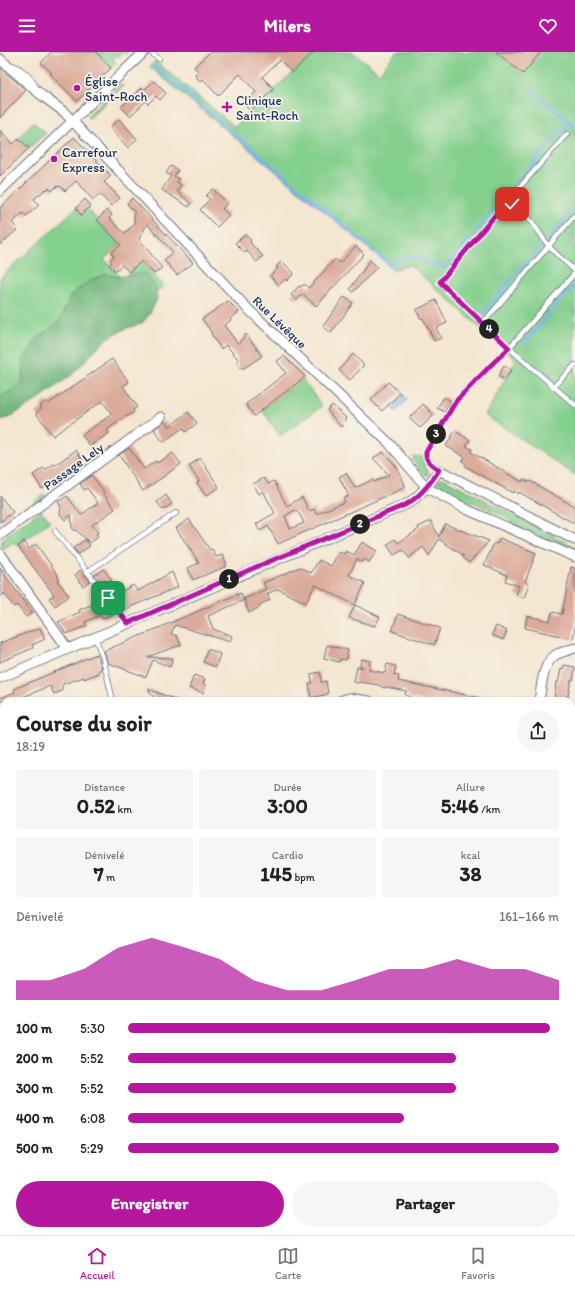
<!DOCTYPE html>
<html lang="fr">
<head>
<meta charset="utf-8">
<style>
  body { margin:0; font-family:Itim,sans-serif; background:#f6f6f6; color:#222; height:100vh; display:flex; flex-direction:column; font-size:15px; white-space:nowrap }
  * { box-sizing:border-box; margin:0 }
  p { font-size:13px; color:#767676 }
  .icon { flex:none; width:22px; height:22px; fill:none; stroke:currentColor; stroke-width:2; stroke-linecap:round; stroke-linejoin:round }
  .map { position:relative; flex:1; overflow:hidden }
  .side { position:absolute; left:0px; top:645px; width:575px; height:538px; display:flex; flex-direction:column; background:#fff; border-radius:12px 12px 0 0; box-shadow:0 1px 3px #0004 }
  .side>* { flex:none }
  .pin { position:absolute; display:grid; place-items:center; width:34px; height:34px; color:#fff; margin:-17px; border-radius:8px; box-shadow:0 2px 6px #0006 }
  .km { position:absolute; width:20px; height:20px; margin:-10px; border-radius:50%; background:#222; color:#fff; font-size:11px; line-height:20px; text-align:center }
  .round { display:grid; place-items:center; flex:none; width:42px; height:42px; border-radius:21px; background:#f6f6f6 }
  .summary { display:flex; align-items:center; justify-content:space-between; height:68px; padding:0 16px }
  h1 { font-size:22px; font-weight:700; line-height:30px }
  .metrics { display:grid; grid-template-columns:repeat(3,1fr); gap:6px; height:68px; padding:4px 16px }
  .metrics div { display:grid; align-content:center; border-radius:4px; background:#f6f6f6; text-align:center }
  .metrics b { font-size:20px; font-weight:700 }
  .metrics small { font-size:11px; font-weight:400 }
  .metrics p { font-size:11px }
  .chart { height:112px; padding:8px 16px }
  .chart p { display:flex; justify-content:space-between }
  .chart svg { width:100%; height:72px; margin-top:4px; fill:#b5179e; opacity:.7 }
  .action { display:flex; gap:8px; margin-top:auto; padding:8px 16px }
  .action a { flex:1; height:46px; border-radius:24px; background:#b5179e; color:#fff; font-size:16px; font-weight:700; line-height:46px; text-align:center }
  .action a+a { background:#f6f6f6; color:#222 }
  ul { padding:0 16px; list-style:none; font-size:13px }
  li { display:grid; grid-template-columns:64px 48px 1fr; align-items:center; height:30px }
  li i { height:10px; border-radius:5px; background:#b5179e }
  header { display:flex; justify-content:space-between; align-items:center; height:52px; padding:0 16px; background:#b5179e; color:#fff; font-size:18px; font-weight:700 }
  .tab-bar { display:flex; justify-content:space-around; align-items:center; height:56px; border-top:1px solid #e0e0e0; background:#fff; font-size:11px; color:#767676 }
  .tab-bar a { display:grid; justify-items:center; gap:2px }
  .tab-bar .active { color:#b5179e }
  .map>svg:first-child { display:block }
</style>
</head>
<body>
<header><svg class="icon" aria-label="menu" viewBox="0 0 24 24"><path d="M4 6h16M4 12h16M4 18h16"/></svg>Milers<svg class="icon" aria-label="heart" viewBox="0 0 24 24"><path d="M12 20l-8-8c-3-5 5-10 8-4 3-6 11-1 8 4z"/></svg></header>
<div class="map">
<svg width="575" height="1183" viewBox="0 0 575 1183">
  <rect width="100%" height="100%" fill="#f7f3e8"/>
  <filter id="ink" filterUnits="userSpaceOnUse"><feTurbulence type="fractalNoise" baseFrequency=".025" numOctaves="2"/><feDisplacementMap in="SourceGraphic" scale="8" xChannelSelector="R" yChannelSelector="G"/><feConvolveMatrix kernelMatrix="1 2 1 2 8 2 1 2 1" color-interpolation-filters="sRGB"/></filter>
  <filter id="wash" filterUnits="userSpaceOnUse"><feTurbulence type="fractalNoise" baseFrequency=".012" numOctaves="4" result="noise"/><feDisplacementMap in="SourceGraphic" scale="16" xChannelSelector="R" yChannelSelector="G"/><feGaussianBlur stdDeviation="0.9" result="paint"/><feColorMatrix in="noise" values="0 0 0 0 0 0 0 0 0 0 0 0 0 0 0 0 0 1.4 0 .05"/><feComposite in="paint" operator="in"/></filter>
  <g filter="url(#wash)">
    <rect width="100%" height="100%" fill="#f4e6d0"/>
    <path fill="#83cf8c" stroke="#4f7f75" d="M 96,0 L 127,0 L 126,2 L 123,0 L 119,5 L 117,3 L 113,7 L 116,11 L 109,19 L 96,6 L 99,3 Z
      M 314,0 L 353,0 L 379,21 L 396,0 L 575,0 L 575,423 L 485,363 L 516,308 L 410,213 L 392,218 L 385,210 L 150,15 L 155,9 L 235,75 Z
      M 121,32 L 123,34 L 89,66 L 87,64 Z
      M 33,70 L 46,81 L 29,96 L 18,86 Z
      M 76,156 L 81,163 L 87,157 L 121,193 L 104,207 L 122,227 L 142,209 L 164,234 L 0,362 L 0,226 Z
      M 302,327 L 322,354 L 280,384 L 262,358 Z
      M 413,404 L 423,405 L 425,414 L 429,421 L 428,423 L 425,423 L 418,416 L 419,415 L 412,407 L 414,406 Z
      M 443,426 L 489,450 L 486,456 L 475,451 L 460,448 L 436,433 L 439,428 Z
      M 45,442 L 47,445 L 0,479 L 0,475 Z
      M 491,451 L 575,495 L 575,500 L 517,474 L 504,464 L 488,457 Z
      M 41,458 L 50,469 L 17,494 L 14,490 L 4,497 L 1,492 L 4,485 Z
      M 575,822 L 575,836 L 573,839 L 575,843 L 574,866 L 571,865 L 571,823 L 574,824 Z"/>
    <path fill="#6ab278" stroke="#42706b" d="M 142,221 L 148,224 L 156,235 L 157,247 L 149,263 L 142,271 L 125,277 L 109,285 L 95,298 L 73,322 L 36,349 L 10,365 L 0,368 L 0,345 L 22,332 L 24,306 L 35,288 L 59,270 L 71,243 L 91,228 L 106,222 L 118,225 Z
      M 571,726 L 575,727 L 574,824 L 571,822 Z"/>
    <path fill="#7bb4eb" stroke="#4b72a4" d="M 404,343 L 408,347 L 396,360 L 392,356 Z"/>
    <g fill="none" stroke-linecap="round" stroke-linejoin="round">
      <path stroke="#7bb4eb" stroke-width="3" d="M 153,13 L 390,213 L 408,203 L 444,216 L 446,215 L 501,148 L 507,143 L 569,69 L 531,38
        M 569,69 L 575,74
        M 548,187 L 575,154
        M 481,263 L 542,193
        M 524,292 L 575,232"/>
    </g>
    <g id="blocks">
      <path fill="#dbaa99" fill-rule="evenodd" d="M 51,0 L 96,0 L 111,16 L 77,49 L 50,22 L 52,21 L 41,11 Z
        M 210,0 L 314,0 L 292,21 L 280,8 L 262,25 L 274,37 L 250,59 L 244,52 L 256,40 L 240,22 L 218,44 L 203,27 L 200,30 L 195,23 L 199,20 L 194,15 Z
        M 496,0 L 541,0 L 523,22 Z
        M 0,16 L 26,38 L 0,66 Z
        M 154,29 L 166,41 L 160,48 L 156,44 L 148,52 L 146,49 L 130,64 L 121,55 L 142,36 L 144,38 Z
        M 119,67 L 137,87 L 128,96 L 110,75 Z
        M 0,78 L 13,92 L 19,87 L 29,96 L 0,124 Z
        M 74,85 L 111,124 L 104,130 L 120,146 L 111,154 L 100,142 L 93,148 L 76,129 L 65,139 L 60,134 L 58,135 L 57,134 L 52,139 L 49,136 L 47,138 L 46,137 L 34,147 L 39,153 L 26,164 L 23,161 L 12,171 L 18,177 L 0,193 L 0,156 Z
        M 171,114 L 178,118 L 174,124 L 179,127 L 177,130 L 181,133 L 177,139 L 191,152 L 189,155 L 162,138 L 171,124 L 166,121 Z
        M 213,137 L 227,151 L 222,157 L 229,163 L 217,175 L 200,158 L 210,147 L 206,144 Z
        M 132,146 L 193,211 L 177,223 L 164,208 L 173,200 L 147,172 L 139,187 L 162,216 L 154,222 L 142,209 L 129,220 L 122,213 L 115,219 L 109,213 L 112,210 L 110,208 L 114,204 L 111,201 L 121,193 L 97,168 L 107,158 L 112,163 L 109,166 L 124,181 L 134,173 L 134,159 L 127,152 Z
        M 85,147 L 91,154 L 81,163 L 76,156 Z
        M 245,183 L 251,188 L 250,190 L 251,192 L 263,204 L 257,210 L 247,199 L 245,201 L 235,191 Z
        M 356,194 L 364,202 L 316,254 L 303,242 L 297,248 L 291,243 L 299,234 L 300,235 L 303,233 L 306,233 L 309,236 L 335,207 L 340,211 Z
        M 370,208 L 377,215 L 353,240 L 350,237 Z
        M 282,209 L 294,221 L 287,229 L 285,227 L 279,233 L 270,224 L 278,216 L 276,215 Z
        M 344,245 L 353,251 L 331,281 L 323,274 Z
        M 436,248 L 447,271 L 436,276 L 441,286 L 434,289 L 423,266 L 421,267 L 416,258 Z
        M 228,249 L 239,260 L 230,267 L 231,268 L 224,273 L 238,292 L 246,282 L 262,304 L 244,316 L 240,316 L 237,312 L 238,307 L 226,293 L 221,297 L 211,282 L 212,281 L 202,267 Z
        M 353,302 L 364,313 L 350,328 L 339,318 Z
        M 284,304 L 305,325 L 254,364 L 246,352 L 286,321 L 277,309 Z
        M 112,307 L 129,330 L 123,334 L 137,355 L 133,358 L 134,360 L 126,365 L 126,364 L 107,378 L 109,381 L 90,394 L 82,383 L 112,362 L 102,349 L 53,384 L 36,361 L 42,356 L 40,354 L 46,349 L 48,352 Z
        M 504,314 L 511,318 L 505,328 L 498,324 Z
        M 388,330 L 400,341 L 382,359 L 371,348 Z
        M 444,345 L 451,349 L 445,360 L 437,356 Z
        M 423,352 L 434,363 L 420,376 L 409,366 Z
        M 332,353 L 346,366 L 344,368 L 346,370 L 341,375 L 327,358 Z
        M 188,360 L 197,371 L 186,380 L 183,376 L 163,390 L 154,377 L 165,369 L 169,375 Z
        M 455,379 L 470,388 L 466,394 L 472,397 L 471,400 L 522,430 L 523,427 L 529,430 L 530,429 L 575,455 L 575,472 L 519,440 L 518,442 L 514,439 L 513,441 L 465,414 L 466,412 L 462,409 L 465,405 L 446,394 Z
        M 129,396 L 144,417 L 156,409 L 157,411 L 173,401 L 181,412 L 143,439 L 119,403 Z
        M 76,398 L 83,408 L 70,417 L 71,418 L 51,434 L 49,432 L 42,437 L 33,423 L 43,416 L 45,418 L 54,412 L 55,413 Z
        M 383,400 L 396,414 L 405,433 L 404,436 L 278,492 L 268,474 L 260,479 L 256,472 L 275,461 L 263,439 L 259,442 L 253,432 L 264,426 L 268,432 L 274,429 L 287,454 L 302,445 L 309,459 L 314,457 L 316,462 L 345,450 L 343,446 L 349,444 L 339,425 L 346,421 L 355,436 L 372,428 L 374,430 L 389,423 L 373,406 ZM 295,458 L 300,463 L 304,471 L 290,477 L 285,464 Z
        M 200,406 L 219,435 L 206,444 L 197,431 L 199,429 L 189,414 Z
        M 92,423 L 104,440 L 103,441 L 115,457 L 92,473 L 98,480 L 96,482 L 98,485 L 90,491 L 76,478 L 74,478 L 72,476 L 71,463 L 65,468 L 60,462 L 61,455 L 58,450 L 67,444 L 81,463 L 98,451 L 87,436 L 84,438 L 80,432 Z
        M 166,443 L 172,452 L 163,458 L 157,450 Z
        M 0,444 L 13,460 L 0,470 Z
        M 189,467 L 210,498 L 212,497 L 216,505 L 223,503 L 227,514 L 193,528 L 188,516 L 199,511 L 176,476 Z
        M 431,469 L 439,485 L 445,472 L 489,489 L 469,511 L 462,505 L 464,504 L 439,487 L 429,504 L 423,495 L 409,506 L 403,498 L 394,503 L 387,493 L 395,487 L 398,491 L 419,477 L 418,475 Z
        M 500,486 L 536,501 L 525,530 L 529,532 L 524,546 L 516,543 L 519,534 L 505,529 L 507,523 L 484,513 L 494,491 L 497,492 Z
        M 85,488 L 90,494 L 78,502 L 73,496 Z
        M 24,489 L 29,497 L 36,492 L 58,523 L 57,523 L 59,527 L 57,528 L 69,544 L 55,554 L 49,546 L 54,543 L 18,494 Z
        M 362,490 L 377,499 L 369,510 L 365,507 L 362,510 L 357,507 L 349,523 L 365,531 L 355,553 L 315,533 L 306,551 L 278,537 L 267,542 L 270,548 L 259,553 L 260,555 L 249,561 L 244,547 L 266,537 L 263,531 L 300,515 L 311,521 L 319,508 L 331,514 L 339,500 L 344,502 L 346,499 L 354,503 Z
        M 571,515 L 575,516 L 575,576 L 573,587 L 525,576 L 527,564 L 550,569 L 552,560 L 562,562 Z
        M 0,516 L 9,529 L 33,561 L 26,565 L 17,553 L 14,555 L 4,541 L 0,545 Z
        M 103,517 L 112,528 L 110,529 L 119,541 L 133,533 L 138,539 L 172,520 L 178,535 L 123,558 L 94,523 Z
        M 80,518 L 90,529 L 83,534 L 75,523 Z
        M 241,541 L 244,548 L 208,564 L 213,577 L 232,584 L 230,590 L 175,573 L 171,582 L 177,584 L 181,593 L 147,605 L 173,606 L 170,615 L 153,608 L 146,625 L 108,611 L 104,599 Z
        M 108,552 L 115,561 L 102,567 L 100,563 L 85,570 L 86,574 L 66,582 L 58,570 L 80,560 L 79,558 L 91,553 L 93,558 Z
        M 355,553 L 380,565 L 375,574 L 349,566 Z
        M 398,562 L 440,576 L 434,593 L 392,579 Z
        M 496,574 L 507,579 L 503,588 L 492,583 Z
        M 40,576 L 45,587 L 32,593 L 33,596 L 0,610 L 0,591 Z
        M 327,593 L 348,598 L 346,608 L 340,607 L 339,610 L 324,606 Z
        M 208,597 L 220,602 L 216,615 L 203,610 Z
        M 97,602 L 102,617 L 98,619 L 99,621 L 84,627 L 84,625 L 63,632 L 62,634 L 62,639 L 54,642 L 50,634 L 13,649 L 0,649 L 0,646 L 15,640 L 14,637 Z
        M 361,607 L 370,609 L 369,618 L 385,621 L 387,612 L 396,614 L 394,623 L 399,624 L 398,629 L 481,646 L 480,649 L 426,649 L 409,646 L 409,644 L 405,643 L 406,639 L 386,635 L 384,636 L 379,633 L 360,630 L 359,631 L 354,630 L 357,615 L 363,615 L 360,615 Z
        M 564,613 L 575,615 L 573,628 L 571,628 L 567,649 L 554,649 L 556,630 L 558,631 L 561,617 L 563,618 Z
        M 320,620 L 321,630 L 326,629 L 328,642 L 311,646 L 309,631 L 312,631 L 311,622 Z
        M 194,623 L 205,627 L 203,632 L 206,633 L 203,641 L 189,636 Z
        M 148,637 L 177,648 L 177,649 L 156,649 Z"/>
    </g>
  </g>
  <g filter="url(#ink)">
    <use href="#blocks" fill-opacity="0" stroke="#676f86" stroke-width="1"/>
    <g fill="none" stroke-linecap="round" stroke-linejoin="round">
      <defs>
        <path id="service" d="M 150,0 L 159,7
          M 9,12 C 21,15 31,25 36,35
          M 567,82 L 501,156 L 440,230 L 509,296 L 575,221
          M 506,151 C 527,156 536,177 548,193 C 555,202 566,210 575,219
          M 483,271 L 575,163
          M 553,335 L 575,313
          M 439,418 L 430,411 L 426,404 L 426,400 L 431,390 L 456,349 L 492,312 L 509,296 L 575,353
          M 55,479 L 128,571
          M 87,520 L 176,461
          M 95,585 L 103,606 L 113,649
          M 0,722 L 4,721
          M 571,882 L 575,871
          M 571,904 L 575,909
          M 571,1057 L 575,1057"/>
        <path id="minor" d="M 0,7 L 40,42 L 64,60 L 246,255 L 389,391 L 427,436 L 468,458 L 575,505
          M 0,139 L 144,0
          M 0,483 L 161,365
          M 0,501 L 68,597
          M 0,626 L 405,453 C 420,445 430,432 439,418 L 575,488
          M 340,649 L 349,646 L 369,649
          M 539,649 C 542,634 542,610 557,602 C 562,600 569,598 575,596
          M 0,741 L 4,752
          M 0,1001 L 4,991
          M 0,1145 L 4,1147
          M 80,1179 L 90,1183
          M 286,1183 L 289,1179
          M 432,1183 L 435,1179"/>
        <path id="secondary" d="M 4,918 L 3,923 L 4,930
          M 571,1179 L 575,1181"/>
        <path id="primary" d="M 571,937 L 575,937
          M 571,947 L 575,948"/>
      </defs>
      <use href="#service" stroke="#676f86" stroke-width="6"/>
      <use href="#minor" stroke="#676f86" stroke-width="11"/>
      <use href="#secondary" stroke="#676f86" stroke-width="15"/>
      <use href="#primary" stroke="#676f86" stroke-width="16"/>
      <use href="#service" stroke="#fff" stroke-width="4.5"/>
      <use href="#minor" stroke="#fff" stroke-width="9"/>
      <use href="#secondary" stroke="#fee5c5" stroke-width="13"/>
      <use href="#primary" stroke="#fcbd6e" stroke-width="14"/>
    </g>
  </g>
  <g fill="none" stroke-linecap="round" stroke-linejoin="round" filter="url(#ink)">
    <defs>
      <path id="route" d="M 108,546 L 128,571 L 256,515 L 405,453 C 420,445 430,432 439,418 C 432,413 425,409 426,400 L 456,349 L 492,312 L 509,296 L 440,230 L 501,156 L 506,151 L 512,152"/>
    </defs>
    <use href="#route" stroke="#fff" stroke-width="8"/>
    <use href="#route" stroke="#b5179e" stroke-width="5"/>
  </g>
  <g fill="#b5179e" stroke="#f7f3e8" stroke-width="1.5">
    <circle cx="77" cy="36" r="4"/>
    <path d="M225 49h4v4h4v4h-4v4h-4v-4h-4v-4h4z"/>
    <circle cx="54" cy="107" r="4"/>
  </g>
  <g text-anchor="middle" stroke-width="3.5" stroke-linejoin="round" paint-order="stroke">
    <g font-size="13" fill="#1b2f5e" stroke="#f7f3e8" text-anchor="start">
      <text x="85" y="34">Église<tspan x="85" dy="15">Saint-Roch</tspan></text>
      <text x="236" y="53">Clinique<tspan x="236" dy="15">Saint-Roch</tspan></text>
      <text x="62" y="105">Carrefour<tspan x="62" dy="15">Express</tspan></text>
    </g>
    <g font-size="13" fill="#1b2f5e" stroke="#f7f3e8">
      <text transform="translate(280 270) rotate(44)" y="5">Rue Lévêque</text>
      <text transform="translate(73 414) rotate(-36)" y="5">Passage Lely</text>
    </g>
  </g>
</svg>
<div class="pin" style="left:108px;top:546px;background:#1e9e55"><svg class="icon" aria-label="arrive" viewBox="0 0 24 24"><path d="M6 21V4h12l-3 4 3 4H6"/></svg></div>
<div class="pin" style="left:512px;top:152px;background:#d93025"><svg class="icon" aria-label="check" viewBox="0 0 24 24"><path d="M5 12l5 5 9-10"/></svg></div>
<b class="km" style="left:229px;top:527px">1</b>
<b class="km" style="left:360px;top:472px">2</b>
<b class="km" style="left:436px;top:382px">3</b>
<b class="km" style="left:489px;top:277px">4</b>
<section class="side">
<div class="summary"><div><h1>Course du soir</h1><p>18:19</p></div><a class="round"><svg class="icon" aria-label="share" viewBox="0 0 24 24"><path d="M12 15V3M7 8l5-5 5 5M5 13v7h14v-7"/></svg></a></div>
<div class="metrics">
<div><p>Distance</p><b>0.52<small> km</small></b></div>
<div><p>Durée</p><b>3:00</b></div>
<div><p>Allure</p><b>5:46<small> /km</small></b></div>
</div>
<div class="metrics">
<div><p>Dénivelé</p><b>7<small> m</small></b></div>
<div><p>Cardio</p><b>145<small> bpm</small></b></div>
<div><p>kcal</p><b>38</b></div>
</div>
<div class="chart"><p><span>Dénivelé</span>161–166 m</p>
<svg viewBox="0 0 160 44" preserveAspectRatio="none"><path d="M0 44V32L10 32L20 25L30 12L40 6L50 12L60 19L70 32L80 38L90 38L100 32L110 25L120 25L130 19L140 25L150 25L160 32V44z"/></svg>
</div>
<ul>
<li><b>100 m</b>5:30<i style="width:98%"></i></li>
<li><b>200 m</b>5:52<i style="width:76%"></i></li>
<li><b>300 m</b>5:52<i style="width:76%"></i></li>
<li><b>400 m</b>6:08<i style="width:64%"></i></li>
<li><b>500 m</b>5:29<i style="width:100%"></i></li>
</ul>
<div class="action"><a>Enregistrer</a><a>Partager</a></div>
</section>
</div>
<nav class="tab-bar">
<a class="active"><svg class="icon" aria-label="home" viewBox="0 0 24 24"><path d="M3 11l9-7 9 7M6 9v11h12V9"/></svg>Accueil</a>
<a><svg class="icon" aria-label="map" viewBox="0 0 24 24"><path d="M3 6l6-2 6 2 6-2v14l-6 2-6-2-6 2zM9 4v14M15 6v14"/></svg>Carte</a>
<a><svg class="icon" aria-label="saved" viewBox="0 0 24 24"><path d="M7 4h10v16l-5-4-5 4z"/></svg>Favoris</a>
</nav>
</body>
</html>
